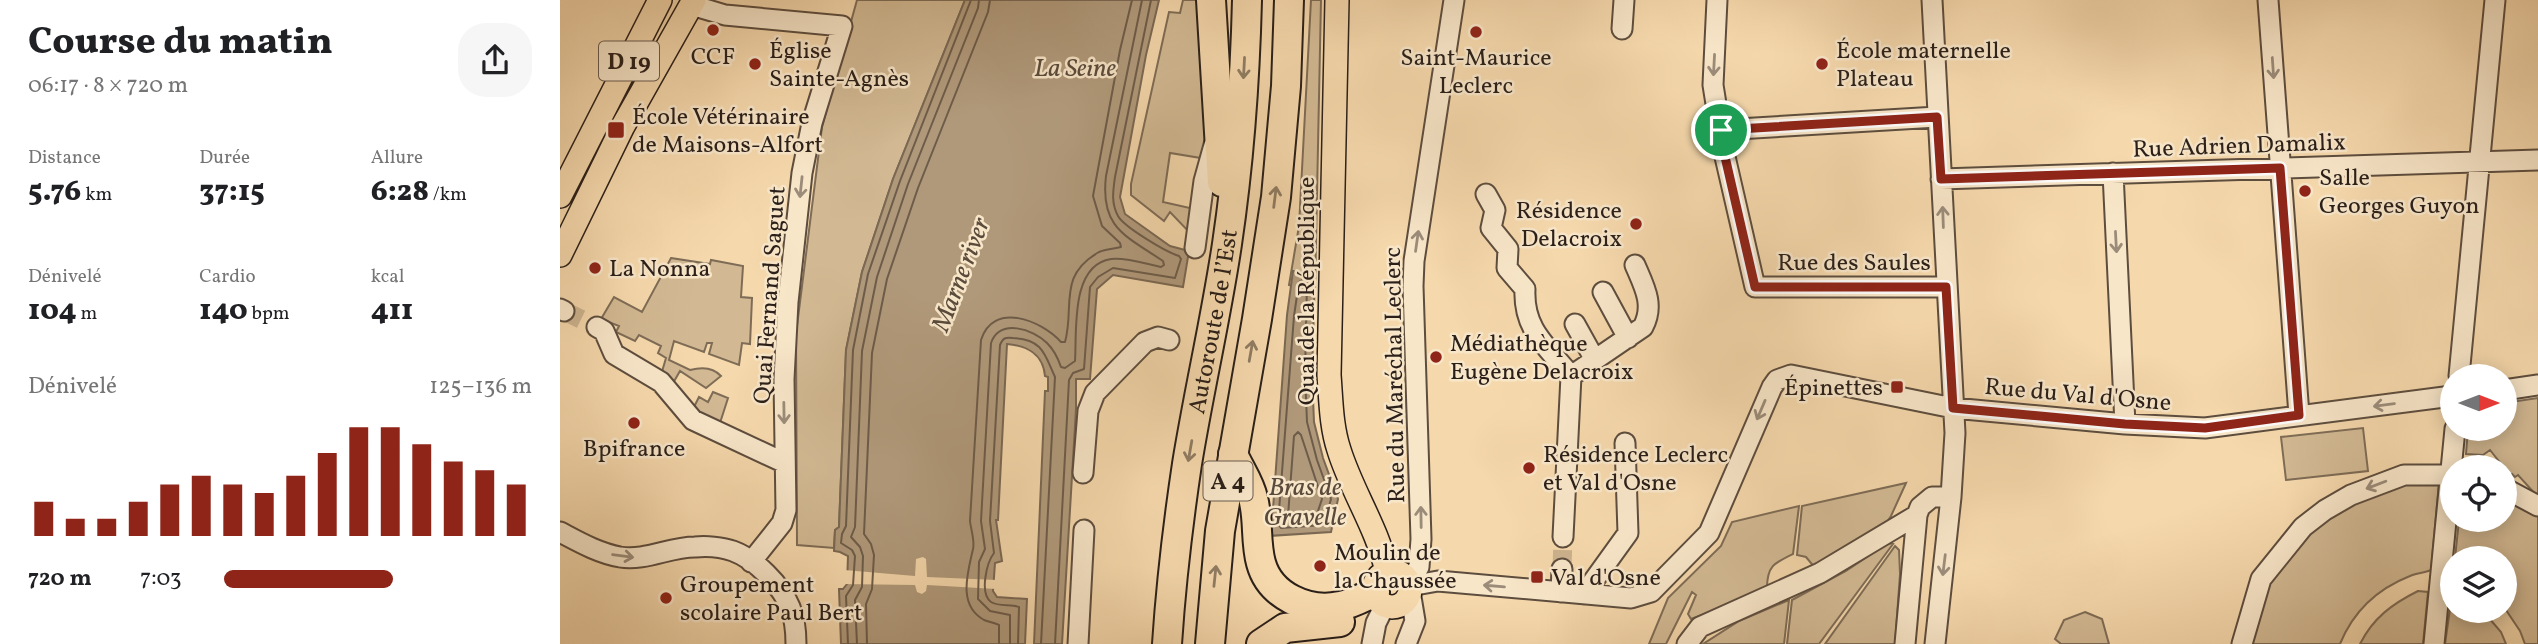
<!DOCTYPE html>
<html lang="fr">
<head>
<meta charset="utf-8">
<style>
  body { margin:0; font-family:Vollkorn,serif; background:#f6f6f6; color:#202124; height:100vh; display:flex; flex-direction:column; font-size:26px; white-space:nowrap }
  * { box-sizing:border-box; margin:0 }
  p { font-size:23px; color:#757577 }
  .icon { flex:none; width:38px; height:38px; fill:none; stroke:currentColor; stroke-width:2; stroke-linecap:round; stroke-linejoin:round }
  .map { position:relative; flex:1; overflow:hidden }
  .panel { display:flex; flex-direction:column; background:#fff; width:560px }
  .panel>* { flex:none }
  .needle { width:46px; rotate:90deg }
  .controls { position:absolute; left:1880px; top:364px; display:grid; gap:14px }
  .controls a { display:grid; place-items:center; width:77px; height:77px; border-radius:50%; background:#fff; box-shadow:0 4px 18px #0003; font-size:35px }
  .pin { position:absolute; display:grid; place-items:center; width:60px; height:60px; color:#fff; margin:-30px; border:4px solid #fff; border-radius:50%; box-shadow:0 2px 7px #0007 }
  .round { display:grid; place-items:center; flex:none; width:74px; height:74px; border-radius:28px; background:#f6f6f6 }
  .headline { display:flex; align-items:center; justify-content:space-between; height:119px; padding:0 28px }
  h1 { font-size:38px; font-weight:800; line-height:52px }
  .figures { display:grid; grid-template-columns:repeat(3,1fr); gap:10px; height:119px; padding:7px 28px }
  .figures div { display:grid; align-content:center }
  .figures b { font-size:30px; font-weight:800 }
  .figures small { font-size:19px; font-weight:400 }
  .figures p { font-size:19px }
  .chart { height:196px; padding:14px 28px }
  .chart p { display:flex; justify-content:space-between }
  .chart svg { width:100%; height:126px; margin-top:7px; stroke:#8f2418; stroke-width:6 }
  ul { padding:0 28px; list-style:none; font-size:23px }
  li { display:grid; grid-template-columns:112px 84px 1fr; align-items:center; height:52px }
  li i { height:18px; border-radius:9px; background:#8f2418 }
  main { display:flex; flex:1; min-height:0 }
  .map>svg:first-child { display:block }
</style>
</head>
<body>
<main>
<section class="panel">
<div class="headline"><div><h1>Course du matin</h1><p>06:17 · 8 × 720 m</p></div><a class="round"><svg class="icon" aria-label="share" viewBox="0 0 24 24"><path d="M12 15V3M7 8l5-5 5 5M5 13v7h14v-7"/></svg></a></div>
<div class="figures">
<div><p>Distance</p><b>5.76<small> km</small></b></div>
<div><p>Durée</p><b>37:15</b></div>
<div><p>Allure</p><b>6:28<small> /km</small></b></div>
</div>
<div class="figures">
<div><p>Dénivelé</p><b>104<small> m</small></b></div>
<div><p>Cardio</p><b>140<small> bpm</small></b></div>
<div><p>kcal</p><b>411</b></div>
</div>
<div class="chart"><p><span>Dénivelé</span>125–136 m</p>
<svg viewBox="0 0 160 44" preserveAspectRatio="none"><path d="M5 44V32M15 44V38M25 44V38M35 44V32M45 44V26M55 44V23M65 44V26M75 44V29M85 44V23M95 44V15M105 44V6M115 44V6M125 44V12M135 44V18M145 44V21M155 44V26"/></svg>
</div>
<ul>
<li><b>720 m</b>7:03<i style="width:55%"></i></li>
</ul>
</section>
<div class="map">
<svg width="1978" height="644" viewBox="0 0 1978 644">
  <rect width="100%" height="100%" fill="#f5d8ac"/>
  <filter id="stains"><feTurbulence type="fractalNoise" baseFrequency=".00286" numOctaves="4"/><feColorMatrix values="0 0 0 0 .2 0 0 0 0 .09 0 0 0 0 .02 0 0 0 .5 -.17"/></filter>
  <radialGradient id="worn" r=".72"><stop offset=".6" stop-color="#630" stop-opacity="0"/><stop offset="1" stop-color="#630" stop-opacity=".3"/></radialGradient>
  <path fill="#d2b993" stroke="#7e6c56" stroke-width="2" d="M 297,0 L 405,0 L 333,179 L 302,272 L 286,350 L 279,527 L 275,530 L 274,548 L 237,545 L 236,334 L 262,127 Z
    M 623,0 L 641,0 L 649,121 L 641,158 L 610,153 L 603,202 L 630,208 L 631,234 L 610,212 L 604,221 L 571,195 L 571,184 L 609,12 L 620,13 Z
    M 751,0 L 761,0 L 755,292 L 729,285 L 739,226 Z
    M 111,258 L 150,264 L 151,260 L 183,266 L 181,297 L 192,298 L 190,344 L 182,343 L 179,365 L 149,354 L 152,343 L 147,343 L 144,352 L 114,341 L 109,360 L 130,370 C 141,367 153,367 161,376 L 146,388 L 120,371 L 112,385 L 101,375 L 106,358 L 98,353 L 101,346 L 79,335 L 75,341 L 56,332 L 59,326 L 41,319 L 54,297 L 82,312 Z
    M 153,392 L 168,398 L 159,426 L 133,409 L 139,397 L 148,402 Z
    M 1978,398 L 1978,497 L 1958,475 L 1955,477 L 1952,474 L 1950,475 L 1930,450 L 1923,455 L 1906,454 L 1908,429 L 1944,429 L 1944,403 Z
    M 1803,428 L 1808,471 L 1726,480 L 1721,437 Z
    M 1857,481 L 1879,483 L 1871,570 C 1864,573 1856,573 1850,576 C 1817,589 1793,612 1780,644 L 1689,644 L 1708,582 L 1754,527 L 1810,493 Z
    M 1346,483 L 1331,516 L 1325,525 L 1255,568 L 1246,557 L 1237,555 L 1242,506 Z
    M 1944,498 L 1978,515 L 1978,644 L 1965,644 L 1960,631 L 1944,607 L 1944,558 L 1895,558 L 1899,520 L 1944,520 Z
    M 1239,506 L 1233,554 C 1214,563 1207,566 1207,588 L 1183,600 L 1131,619 L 1128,614 L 1136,595 L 1132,592 L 1106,644 L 1089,644 L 1108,598 L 1161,546 L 1172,522 Z
    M 1328,543 L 1333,544 L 1259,644 L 1227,644 L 1232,600 L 1286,571 Z
    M 1335,546 L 1339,550 L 1340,574 L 1335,644 L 1265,644 Z
    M 1858,591 L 1868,592 L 1863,644 L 1800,644 C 1813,618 1832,604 1858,591 Z
    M 1892,595 L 1892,611 L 1923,611 L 1941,632 L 1946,644 L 1885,644 Z
    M 1229,600 L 1224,644 L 1143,644 L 1179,621 Z
    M 1525,612 L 1542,619 L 1549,644 L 1501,644 L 1495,639 L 1504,620 Z"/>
  <path fill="#b0997a" stroke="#7a6853" stroke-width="2" d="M 405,0 L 599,0 L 586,55 L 560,197 L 565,214 L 610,246 L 629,251 L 623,287 L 553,275 L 537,289 L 530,379 L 516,379 L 516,409 L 502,644 L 474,644 L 485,391 L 488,391 L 488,377 L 485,376 C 483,354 468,346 447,344 L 438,520 L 436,520 L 442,561 L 435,563 L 433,591 L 437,597 L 467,599 L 465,644 L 281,644 L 279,589 L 283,589 L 287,584 L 288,556 L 280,552 L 274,551 L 275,530 L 279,527 L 286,350 L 302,272 L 333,179 Z
    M 733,271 L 755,274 L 752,374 L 754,422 L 763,458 L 778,499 L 771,532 L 708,536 L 713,509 L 727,315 Z"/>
  <path fill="#f5d8ac" d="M 363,557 L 366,559 L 367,577 L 437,580 L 436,589 L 367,585 L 366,591 L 362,594 L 357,592 L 355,585 L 283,584 L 284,570 L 355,576 L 356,559 Z"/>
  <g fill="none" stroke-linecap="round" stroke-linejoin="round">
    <path stroke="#6d5c4a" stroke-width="2" d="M 742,280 L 747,283 L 745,374 L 747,422 L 757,460 L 771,499 L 764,525 L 721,528 L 718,524 L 734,316 L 739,282 Z
      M 738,432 L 741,435 L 762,499 L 756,517 L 732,519 L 728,516 L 734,436 Z
      M 288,644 L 286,596 L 293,585 L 295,556 L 292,550 L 281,543 L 282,534 L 286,526 L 293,350 L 308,274 L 340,181 L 411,0
      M 297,644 L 295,600 L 302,587 L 303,556 L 300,547 L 291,537 L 295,527 L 302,351 L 317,277 L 348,184 L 418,8 L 419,0
      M 307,644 L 306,604 L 312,589 L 314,555 L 311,544 L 304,534 L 312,353 L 327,279 L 358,188 L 428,12 L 430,0
      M 439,644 L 439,625 C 435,623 429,622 424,620 C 397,605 408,572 413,549 C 415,541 411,530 410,521 L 421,340 C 433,301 481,320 501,342 L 505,342 C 515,306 497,276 539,252 C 546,249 554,249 561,247 L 560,243 L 542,226 L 533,196 L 560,50 L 572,0
      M 450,644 L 450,615 L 430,611 L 418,599 L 419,562 L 425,549 L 421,521 L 431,343 C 440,318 473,329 487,343 C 494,350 498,358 501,367 L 505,368 L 515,361 C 517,332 510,265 551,259 C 566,257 586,264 601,267 L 604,265 L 603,261 C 564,235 540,227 546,176 L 582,0
      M 458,644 L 459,607 C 451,604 439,607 431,602 C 419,593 427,562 434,553 L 430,521 L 440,345 C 443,338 445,337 453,338 C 483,339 485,355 495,377 L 481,644
      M 495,644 L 509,380 L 513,373 L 524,369 L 530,287 L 538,277 L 553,268 L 615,278 L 621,259 L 619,256 C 606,252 564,227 558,216 C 551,203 553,191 555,177 L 591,0"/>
    <path stroke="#ccb38f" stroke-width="19" stroke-dasharray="19 10" stroke-linecap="butt" d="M 4,311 L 37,327
      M 1002,569 L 1003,537"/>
    <defs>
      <path id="minor" d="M 1157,0 L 1153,85 L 1163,148 L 1195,287 L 1386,287
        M 1372,0 L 1395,433 L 1391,497 L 1375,644
        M 1708,0 L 1739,415
        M 131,5 L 165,15 L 282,26 L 252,123 L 242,173 L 228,302 L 224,379 L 226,510 L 222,523 L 191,562
        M 1062,29 L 1064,0
        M 1161,130 L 1377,117
        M 1553,173 L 1565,424
        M 1381,179 L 1978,160
        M 926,194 L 935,210 L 931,228 L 948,249 L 947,268 L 965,289 C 963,330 987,346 1011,376 L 1003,537
        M 635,248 L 644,181 L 654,145
        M 1043,292 L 1068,338
        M 0,309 L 4,311
        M 1015,324 L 1035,360
        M 37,327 L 44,331 L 54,354 L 101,382 L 133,420 L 225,463
        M 1011,376 L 1083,327 C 1095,305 1084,286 1075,265
        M 1899,376 L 1935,0
        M 1944,390 L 1978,385
        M 523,473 L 528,411 L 535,393 L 585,342 L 598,337 L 609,340
        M 1944,488 L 1978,506
        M 0,532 C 19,542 38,553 60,557 C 86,561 109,547 135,547 C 146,546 162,547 173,551 C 195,559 221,585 230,607 C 235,619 236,631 236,644
        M 849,582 L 859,567 L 861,539 L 853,286 L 854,261 L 894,0
        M 850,586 L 878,581 L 1071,598 L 1091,592 L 1149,533 L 1212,387 L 1217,380 L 1231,375 L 1393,408 L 1565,424 L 1645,428 L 1892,396
        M 1001,592 L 1002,569
        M 1024,594 L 1068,533 L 1065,443
        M 518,644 L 524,530
        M 812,644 L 816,623 L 825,605
        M 846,644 L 855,621 L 850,591
        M 1127,644 L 1140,627 L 1260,573 L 1357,515
        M 1345,644 L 1357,515 L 1360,507 L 1372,497 L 1391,497
        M 1682,644 L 1701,579 L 1743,527 L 1765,510 L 1791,495 L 1844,475 L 1892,475
        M 1874,644 L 1895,429"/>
      <path id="major" d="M 777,0 L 769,375 C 771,400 771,426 779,450 C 792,492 818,529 827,572
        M 0,196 L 100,0
        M 0,255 L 63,126 L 134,0
        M814 589a18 18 0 1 1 36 0a18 18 0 1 1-36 0Z"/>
      <g id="highway">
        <path d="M 651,0 L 662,182"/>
        <path d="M 673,454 C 679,468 690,483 693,498 C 699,519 695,542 701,563 C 710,596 748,613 780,606 C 792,604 804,597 815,592"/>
        <path id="s1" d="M 607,644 C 611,584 618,524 627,464 C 639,390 656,318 667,244 C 679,163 685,82 687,0"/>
        <path d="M 650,644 L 660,531 L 697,319 L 716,197 L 726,86 L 729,0"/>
        <path d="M 701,644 L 725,628 L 780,622"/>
      </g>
    </defs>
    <use href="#minor" stroke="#5d4d3e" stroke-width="23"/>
    <use href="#major" stroke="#2a1f19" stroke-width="26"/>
    <use href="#highway" stroke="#2a1f19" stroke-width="32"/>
    <use href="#minor" stroke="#f8e6c9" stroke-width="19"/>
    <use href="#major" stroke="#f5d8ac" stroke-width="23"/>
    <use href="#highway" stroke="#f5d8ac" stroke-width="28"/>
  </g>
  <defs><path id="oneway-shaft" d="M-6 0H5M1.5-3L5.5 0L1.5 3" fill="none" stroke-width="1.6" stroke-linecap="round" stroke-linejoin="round" transform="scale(1.75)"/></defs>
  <g stroke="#9b8c7a">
    <use href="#oneway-shaft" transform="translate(1154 65) rotate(93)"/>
    <use href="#oneway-shaft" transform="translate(1713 68) rotate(86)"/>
    <use href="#oneway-shaft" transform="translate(241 187) rotate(96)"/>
    <use href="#oneway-shaft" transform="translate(1383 217) rotate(-92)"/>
    <use href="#oneway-shaft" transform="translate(857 241) rotate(-82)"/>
    <use href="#oneway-shaft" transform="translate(1556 242) rotate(87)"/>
    <use href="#oneway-shaft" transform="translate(1824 405) rotate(173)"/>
    <use href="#oneway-shaft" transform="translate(1201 410) rotate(113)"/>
    <use href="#oneway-shaft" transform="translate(224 413) rotate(89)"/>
    <use href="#oneway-shaft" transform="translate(1816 485) rotate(159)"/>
    <use href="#oneway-shaft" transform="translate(861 517) rotate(-91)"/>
    <use href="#oneway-shaft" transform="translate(63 556) rotate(7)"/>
    <use href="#oneway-shaft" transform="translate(1384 565) rotate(97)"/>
    <use href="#oneway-shaft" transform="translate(934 586) rotate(-175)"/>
  </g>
  <g stroke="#907c62">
    <use href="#oneway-shaft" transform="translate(684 68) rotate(93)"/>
    <use href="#oneway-shaft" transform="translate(715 197) rotate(-83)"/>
    <use href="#oneway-shaft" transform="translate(691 351) rotate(-80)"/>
    <use href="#oneway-shaft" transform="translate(630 451) rotate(100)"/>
    <use href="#oneway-shaft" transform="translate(655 576) rotate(-84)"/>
  </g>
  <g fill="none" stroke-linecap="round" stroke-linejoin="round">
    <defs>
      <path id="route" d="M 1377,117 L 1381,179 L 1720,168 L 1739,415 L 1645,428 L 1565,424 L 1393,408 L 1386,287 L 1195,287 L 1163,148 L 1161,130 Z"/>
    </defs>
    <use href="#route" stroke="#fff" stroke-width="14"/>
    <use href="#route" stroke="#8f2418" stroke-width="9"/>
  </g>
  <g fill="#8f2418" stroke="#f8e6c9" stroke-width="2.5">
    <circle cx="153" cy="30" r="7"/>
    <circle cx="916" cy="32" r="7"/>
    <circle cx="195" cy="64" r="7"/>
    <circle cx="1262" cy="64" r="7"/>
    <rect x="47" y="121" width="18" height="18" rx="3.5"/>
    <circle cx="1745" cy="191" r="7"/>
    <circle cx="1076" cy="224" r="7"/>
    <circle cx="35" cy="268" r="7"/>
    <circle cx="876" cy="357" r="7"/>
    <rect x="1330" y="380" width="14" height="14" rx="3.5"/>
    <circle cx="74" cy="423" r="7"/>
    <circle cx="969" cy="468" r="7"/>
    <circle cx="760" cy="566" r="7"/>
    <rect x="970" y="570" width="14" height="14" rx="3.5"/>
    <circle cx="106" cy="598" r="7"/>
  </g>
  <g text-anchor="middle" stroke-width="5" stroke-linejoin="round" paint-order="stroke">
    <g fill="#f8e6c9" stroke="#685b4e" stroke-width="2">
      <rect x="39" y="41.5" width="60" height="39" rx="5"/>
      <rect x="643.5" y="461.5" width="49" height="39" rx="5"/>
    </g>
    <g font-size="23" font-weight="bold" fill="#2a1f19">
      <text x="69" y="69">D 19</text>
      <text x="668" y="489">A 4</text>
    </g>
    <g font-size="24" fill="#2a1f19" stroke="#f8e6c9" text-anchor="start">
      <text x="209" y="58">Église<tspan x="209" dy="28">Sainte-Agnès</tspan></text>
      <text x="1276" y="58">École maternelle<tspan x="1276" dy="28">Plateau</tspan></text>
      <text x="153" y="64" text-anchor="middle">CCF</text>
      <text x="916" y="65" text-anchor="middle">Saint-Maurice<tspan x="916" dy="28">Leclerc</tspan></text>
      <text x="72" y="124">École Vétérinaire<tspan x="72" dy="28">de Maisons-Alfort</tspan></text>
      <text x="1759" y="185">Salle<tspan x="1759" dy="28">Georges Guyon</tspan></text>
      <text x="1062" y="218" text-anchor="end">Résidence<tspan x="1062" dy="28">Delacroix</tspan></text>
      <text x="49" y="276">La Nonna</text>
      <text x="890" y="351">Médiathèque<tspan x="890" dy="28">Eugène Delacroix</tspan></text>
      <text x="1323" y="395" text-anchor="end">Épinettes</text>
      <text x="74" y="456" text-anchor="middle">Bpifrance</text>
      <text x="983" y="462">Résidence Leclerc<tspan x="983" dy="28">et Val d'Osne</tspan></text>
      <text x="774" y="560">Moulin de<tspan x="774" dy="28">la Chaussée</tspan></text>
      <text x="991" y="585">Val d'Osne</text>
      <text x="120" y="592">Groupement<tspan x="120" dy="28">scolaire Paul Bert</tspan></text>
    </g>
    <g font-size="24" fill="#2a1f19" stroke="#f8e6c9">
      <text transform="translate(1679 145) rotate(-2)" y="8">Rue Adrien Damalix</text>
      <text x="1294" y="270">Rue des Saules</text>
      <text transform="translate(746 291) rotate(-90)" y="8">Quai de la République</text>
      <text transform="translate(209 295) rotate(-86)" y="8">Quai Fernand Saguet</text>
      <text dy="8" stroke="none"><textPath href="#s1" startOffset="326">Autoroute de l’Est</textPath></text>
      <text transform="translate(834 375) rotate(-91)" y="8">Rue du Maréchal Leclerc</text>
      <text transform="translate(1518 394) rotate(5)" y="8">Rue du Val d'Osne</text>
    </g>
    <g font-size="26" font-style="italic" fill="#594a3b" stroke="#f8e6c9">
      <text x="515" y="76">La Seine</text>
      <text transform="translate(400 274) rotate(-69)" y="9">Marne river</text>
      <text x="745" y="495">Bras de<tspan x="745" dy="30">Gravelle</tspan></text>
    </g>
  </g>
  <rect width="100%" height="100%" filter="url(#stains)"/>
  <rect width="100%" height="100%" fill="url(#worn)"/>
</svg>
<div class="controls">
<a><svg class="needle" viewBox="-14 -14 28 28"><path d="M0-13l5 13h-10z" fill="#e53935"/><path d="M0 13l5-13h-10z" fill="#757577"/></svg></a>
<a><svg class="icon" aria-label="locate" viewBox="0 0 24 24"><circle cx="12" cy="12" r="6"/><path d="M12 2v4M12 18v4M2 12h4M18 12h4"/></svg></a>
<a><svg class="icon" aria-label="layers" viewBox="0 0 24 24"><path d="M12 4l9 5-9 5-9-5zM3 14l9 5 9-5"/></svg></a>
</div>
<div class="pin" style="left:1161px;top:130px;background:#1e9e55"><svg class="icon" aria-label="arrive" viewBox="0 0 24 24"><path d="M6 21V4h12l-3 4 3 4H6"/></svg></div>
</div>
</main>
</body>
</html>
